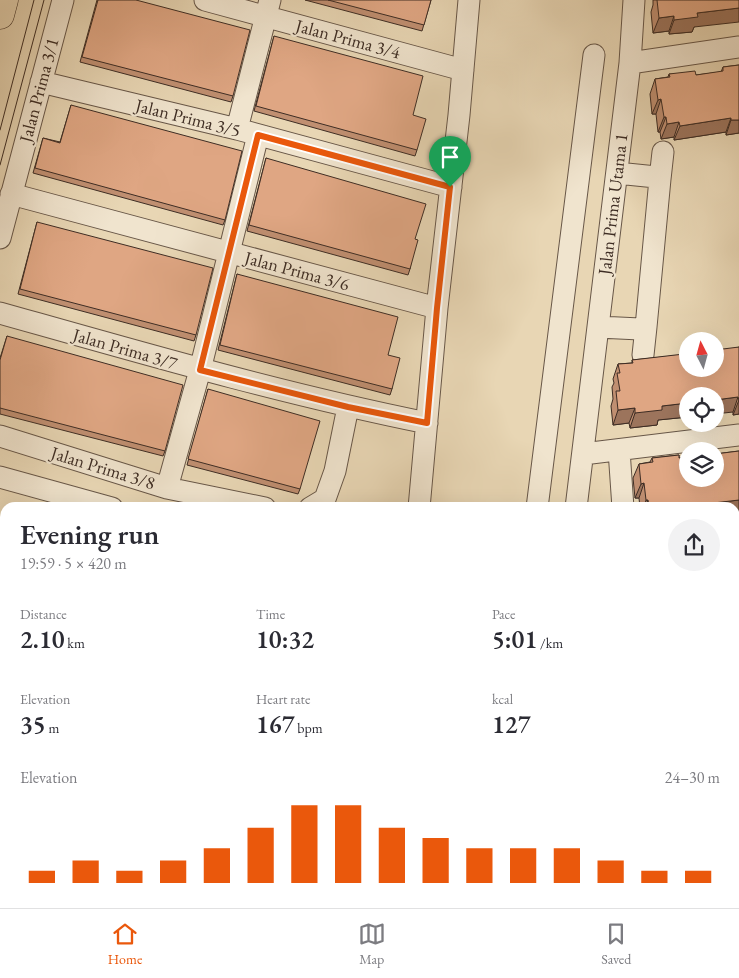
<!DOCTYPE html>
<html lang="en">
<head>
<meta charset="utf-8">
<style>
  body { margin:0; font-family:"EB Garamond",serif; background:#f2f2f3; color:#2b2b33; height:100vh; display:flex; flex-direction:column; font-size:19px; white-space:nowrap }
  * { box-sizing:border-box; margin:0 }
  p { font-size:16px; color:#7c7c81 }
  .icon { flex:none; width:28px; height:28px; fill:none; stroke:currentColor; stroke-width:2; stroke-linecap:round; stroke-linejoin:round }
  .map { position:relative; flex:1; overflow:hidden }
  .panel { position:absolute; left:0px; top:502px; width:740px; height:406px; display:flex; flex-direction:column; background:#fff; border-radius:15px 15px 0 0; box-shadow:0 5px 20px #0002 }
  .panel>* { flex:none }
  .needle { width:32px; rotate:354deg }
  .fabs { position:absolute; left:679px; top:332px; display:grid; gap:10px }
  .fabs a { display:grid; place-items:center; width:45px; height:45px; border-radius:50%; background:#fff; box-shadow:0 5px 20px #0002; font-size:25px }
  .pin { position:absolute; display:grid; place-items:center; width:42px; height:42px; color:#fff; margin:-51px -21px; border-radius:50% 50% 50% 0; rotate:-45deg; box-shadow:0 0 5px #0007 }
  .pin .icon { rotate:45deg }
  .round { display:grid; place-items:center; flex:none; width:52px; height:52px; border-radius:26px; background:#f2f2f3 }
  .overview { display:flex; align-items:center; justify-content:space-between; height:85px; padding:0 20px }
  h1 { font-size:28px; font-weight:600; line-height:38px }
  .stats { display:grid; grid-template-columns:repeat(3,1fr); gap:8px; height:85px; padding:5px 20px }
  .stats div { display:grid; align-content:center }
  .stats b { font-size:25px; font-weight:600 }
  .stats small { font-size:14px; font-weight:400 }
  .stats p { font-size:14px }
  .chart { height:140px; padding:10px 20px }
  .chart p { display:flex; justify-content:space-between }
  .chart svg { width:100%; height:90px; margin-top:5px; stroke:#ea580c; stroke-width:6 }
  .tabs { display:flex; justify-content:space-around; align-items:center; height:70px; border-top:1px solid #e1e1e2; background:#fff; font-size:14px; color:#7c7c81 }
  .tabs a { display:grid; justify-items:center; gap:2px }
  .tabs .on { color:#ea580c }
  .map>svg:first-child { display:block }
</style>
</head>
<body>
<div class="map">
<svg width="739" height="908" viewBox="0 0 739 908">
  <rect width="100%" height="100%" fill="#e8d6b4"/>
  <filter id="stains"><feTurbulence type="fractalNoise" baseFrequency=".004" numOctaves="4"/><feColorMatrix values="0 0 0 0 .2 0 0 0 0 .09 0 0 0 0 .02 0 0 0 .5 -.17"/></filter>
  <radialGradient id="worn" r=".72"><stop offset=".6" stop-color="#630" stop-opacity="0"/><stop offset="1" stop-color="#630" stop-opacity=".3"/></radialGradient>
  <path fill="#b8bd8c" stroke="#7b7558" d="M 5,863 L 5,904 L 303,904 L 303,908 L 0,908 L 0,864 Z"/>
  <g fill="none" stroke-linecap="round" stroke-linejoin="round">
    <defs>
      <path id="minor" d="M 205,0 L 463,70
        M 630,63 L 634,0
        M 41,82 L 237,129 L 451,187
        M 237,129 L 270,0
        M 660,179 L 663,152
        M 11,194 L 437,308
        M 0,238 L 63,0
        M 0,313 C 142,353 283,394 427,423
        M 598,327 L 640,329 L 646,327 L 660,179 L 656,177 L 617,173
        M 643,355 L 646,327
        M 0,436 L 167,488 L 265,508
        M 619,450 L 623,508
        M 583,454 L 739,435
        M 0,477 L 112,508
        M 167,488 L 200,370 L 258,135
        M 310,508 L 325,499 L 335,471 L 348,407
        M 419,508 L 437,308 L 459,115 L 469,0
        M 537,508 L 594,55
        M 576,508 L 630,63 L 739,47
        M 735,540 L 739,539
        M 0,633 L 5,609
        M 0,683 L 5,738
        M 0,851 L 5,850
        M 613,904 L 616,908
        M 533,908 L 533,904
        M 562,908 L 562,904
        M 688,908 L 739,904"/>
      <path id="major" d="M 0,15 L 4,0"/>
    </defs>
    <use href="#minor" stroke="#685748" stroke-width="23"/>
    <use href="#major" stroke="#3e2d24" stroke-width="29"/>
    <use href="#minor" stroke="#f0e4ce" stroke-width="21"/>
    <use href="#major" stroke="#e8d6b4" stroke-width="28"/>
    <path stroke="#3e2d24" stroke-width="1" d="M 0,130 L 34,0
      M 0,165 L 44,0"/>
  </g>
  <path fill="#c08f71" stroke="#3e2d24" d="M 97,0 L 136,0 L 233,96 L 231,102 L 80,62 Z
    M 305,0 L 431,0 L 422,31 Z
    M 653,0 L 739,0 L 694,27 L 692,32 L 669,34 L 669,31 L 653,33 L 651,12 L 653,5 Z
    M 274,36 L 417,150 L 415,156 L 254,111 Z
    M 739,65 L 739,133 L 726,135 L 726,132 L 674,140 L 674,137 L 661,139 L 660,132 L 658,132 L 656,114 L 652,114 L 650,94 L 655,79 L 668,77 L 669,74 L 696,75 L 721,72 L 723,67 Z
    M 71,105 L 225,220 L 223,225 L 33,173 L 43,138 L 60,142 Z
    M 266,158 L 415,239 L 410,269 L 408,275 L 247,231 Z
    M 37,222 L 196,335 L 194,341 L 18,294 Z
    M 237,274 L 388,355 L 392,389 L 390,395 L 218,350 Z
    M 7,336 L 165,451 L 163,456 L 0,414 L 0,358 Z
    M 739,347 L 739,414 L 733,415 L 733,412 L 688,396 L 688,417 L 658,420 L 657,425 L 630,428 L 629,423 L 613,425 L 611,406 L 613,399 L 612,387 L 614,383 L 613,379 L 618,364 L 632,363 L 632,360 L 683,355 L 684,352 L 688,369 Z
    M 208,389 L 300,489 L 298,494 L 187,465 Z
    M 739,451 L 739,513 L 735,514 L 735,508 L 640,508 L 639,498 L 635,498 L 633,478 L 639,464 L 650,462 L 652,458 L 679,455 L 679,458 L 688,457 L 688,479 L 715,479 L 715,454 Z"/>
  <path fill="#9c745c" stroke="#3e2d24" d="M 739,8 L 739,22 L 694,27 L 692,32 L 669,34 L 674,20 L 697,13 Z
    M 674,16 L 669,31 L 653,33 L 659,18 Z
    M 661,99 L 656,114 L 652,114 L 658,100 Z
    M 664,117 L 666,117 L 660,132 L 658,132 Z
    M 731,118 L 726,132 L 674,140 L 680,126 Z
    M 731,120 L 739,120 L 739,133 L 726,135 Z
    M 679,122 L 674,137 L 661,139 L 667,124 Z
    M 738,397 L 733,412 L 715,414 L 715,400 Z
    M 739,400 L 739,414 L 733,415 Z
    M 688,403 L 688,417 L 658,420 L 657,425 L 630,428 L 635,413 L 662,406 Z
    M 635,408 L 629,423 L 613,425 L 618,410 Z
    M 644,483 L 639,498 L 635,498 L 641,484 Z
    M 646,500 L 648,500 L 646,508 L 644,508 Z
    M 739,500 L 739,513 L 735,514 L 735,508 L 671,508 Z
    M 657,505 L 656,508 L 648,508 L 649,506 Z
    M 735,882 L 739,882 L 739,893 L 735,893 Z"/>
  <path fill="#dfa683" stroke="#3e2d24" d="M 98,0 L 136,0 L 250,30 L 233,96 L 82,57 Z
    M 328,0 L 431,0 L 424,25 Z
    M 657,0 L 739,0 L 739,8 L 697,13 L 698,17 L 674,20 L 674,16 L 659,18 Z
    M 274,36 L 423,76 L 413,115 L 426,119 L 417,150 L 256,106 Z
    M 739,65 L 739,120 L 731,120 L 731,118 L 680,126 L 679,122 L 667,124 L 666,117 L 664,117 L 661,99 L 658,100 L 655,79 L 670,77 L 669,74 L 695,71 L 696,75 L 723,71 L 723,67 Z
    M 71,105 L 242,151 L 225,220 L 35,168 L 43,138 L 60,143 Z
    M 266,158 L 426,204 L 415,239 L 418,240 L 410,269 L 249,225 Z
    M 37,222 L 213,268 L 196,335 L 20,289 Z
    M 237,274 L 398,317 L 388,355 L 400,358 L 392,389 L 220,345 Z
    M 7,336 L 183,385 L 165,451 L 0,408 L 0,360 Z
    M 739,347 L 739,400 L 738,397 L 715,400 L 715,396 L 688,396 L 688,403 L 662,406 L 662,410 L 635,413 L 635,408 L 618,410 L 616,391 L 620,391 L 617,373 L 620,373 L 618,364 L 633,363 L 632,360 L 684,354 L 684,352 L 688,351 L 688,369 L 715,369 L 715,350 Z
    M 208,389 L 320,421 L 300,489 L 188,459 Z
    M 739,451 L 739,500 L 671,508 L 657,508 L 657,505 L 649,506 L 648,500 L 646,500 L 644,483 L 641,484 L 639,464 L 653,462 L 652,458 L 679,455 L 679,458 L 688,457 L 688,479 L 715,479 L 715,454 Z
    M 0,569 L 5,570 L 5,580 L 2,590 L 0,592 Z
    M 735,580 L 739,581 L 739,882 L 735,882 Z"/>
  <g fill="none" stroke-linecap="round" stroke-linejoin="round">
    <defs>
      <path id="route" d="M 258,135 L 450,187 L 437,308 L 427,423 L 348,407 L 200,370 Z"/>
    </defs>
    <use href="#route" stroke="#fff" stroke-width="10"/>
    <use href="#route" stroke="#ea580c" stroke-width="6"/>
  </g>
  <g text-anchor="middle" stroke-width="4.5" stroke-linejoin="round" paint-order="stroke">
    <g font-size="18" fill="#3e2d24" stroke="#f0e4ce">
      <text transform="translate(348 39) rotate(15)" y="6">Jalan Prima 3/4</text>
      <text transform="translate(39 90) rotate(-75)" y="6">Jalan Prima 3/1</text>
      <text transform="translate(188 118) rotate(14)" y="6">Jalan Prima 3/5</text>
      <text transform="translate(613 204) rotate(-83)" y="6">Jalan Prima Utama 1</text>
      <text transform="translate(297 271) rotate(15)" y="6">Jalan Prima 3/6</text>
      <text transform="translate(125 349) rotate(16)" y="6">Jalan Prima 3/7</text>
      <text transform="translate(103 468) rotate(17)" y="6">Jalan Prima 3/8</text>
    </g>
  </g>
  <rect width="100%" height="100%" filter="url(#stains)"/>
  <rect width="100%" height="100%" fill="url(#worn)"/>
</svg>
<div class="fabs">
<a><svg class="needle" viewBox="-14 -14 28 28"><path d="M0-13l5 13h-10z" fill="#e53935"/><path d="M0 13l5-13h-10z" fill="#7c7c81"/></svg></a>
<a><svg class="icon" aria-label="locate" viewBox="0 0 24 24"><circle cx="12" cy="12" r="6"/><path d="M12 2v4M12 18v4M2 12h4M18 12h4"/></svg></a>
<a><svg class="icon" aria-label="layers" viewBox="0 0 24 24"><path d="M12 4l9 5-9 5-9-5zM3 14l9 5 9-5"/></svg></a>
</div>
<div class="pin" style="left:450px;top:187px;background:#1e9e55"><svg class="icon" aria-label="arrive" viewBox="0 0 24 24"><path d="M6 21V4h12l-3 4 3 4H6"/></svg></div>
<section class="panel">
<div class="overview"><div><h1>Evening run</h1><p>19:59 · 5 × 420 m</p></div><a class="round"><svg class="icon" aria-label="share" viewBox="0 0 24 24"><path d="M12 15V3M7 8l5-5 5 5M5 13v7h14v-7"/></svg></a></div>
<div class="stats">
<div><p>Distance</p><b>2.10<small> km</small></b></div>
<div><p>Time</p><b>10:32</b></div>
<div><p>Pace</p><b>5:01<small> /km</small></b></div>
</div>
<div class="stats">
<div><p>Elevation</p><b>35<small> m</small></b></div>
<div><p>Heart rate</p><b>167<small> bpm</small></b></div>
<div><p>kcal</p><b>127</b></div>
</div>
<div class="chart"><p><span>Elevation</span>24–30 m</p>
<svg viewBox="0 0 160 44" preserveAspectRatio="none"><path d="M5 44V38M15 44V33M25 44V38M35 44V33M45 44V27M55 44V17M65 44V6M75 44V6M85 44V17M95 44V22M105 44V27M115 44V27M125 44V27M135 44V33M145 44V38M155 44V38"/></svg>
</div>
</section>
</div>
<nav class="tabs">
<a class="on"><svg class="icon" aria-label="home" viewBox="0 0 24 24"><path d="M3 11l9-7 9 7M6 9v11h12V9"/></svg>Home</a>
<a><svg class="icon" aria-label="map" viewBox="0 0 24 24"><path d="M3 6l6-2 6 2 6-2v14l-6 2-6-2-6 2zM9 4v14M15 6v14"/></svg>Map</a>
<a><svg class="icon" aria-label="saved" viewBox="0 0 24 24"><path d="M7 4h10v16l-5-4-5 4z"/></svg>Saved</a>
</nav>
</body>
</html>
